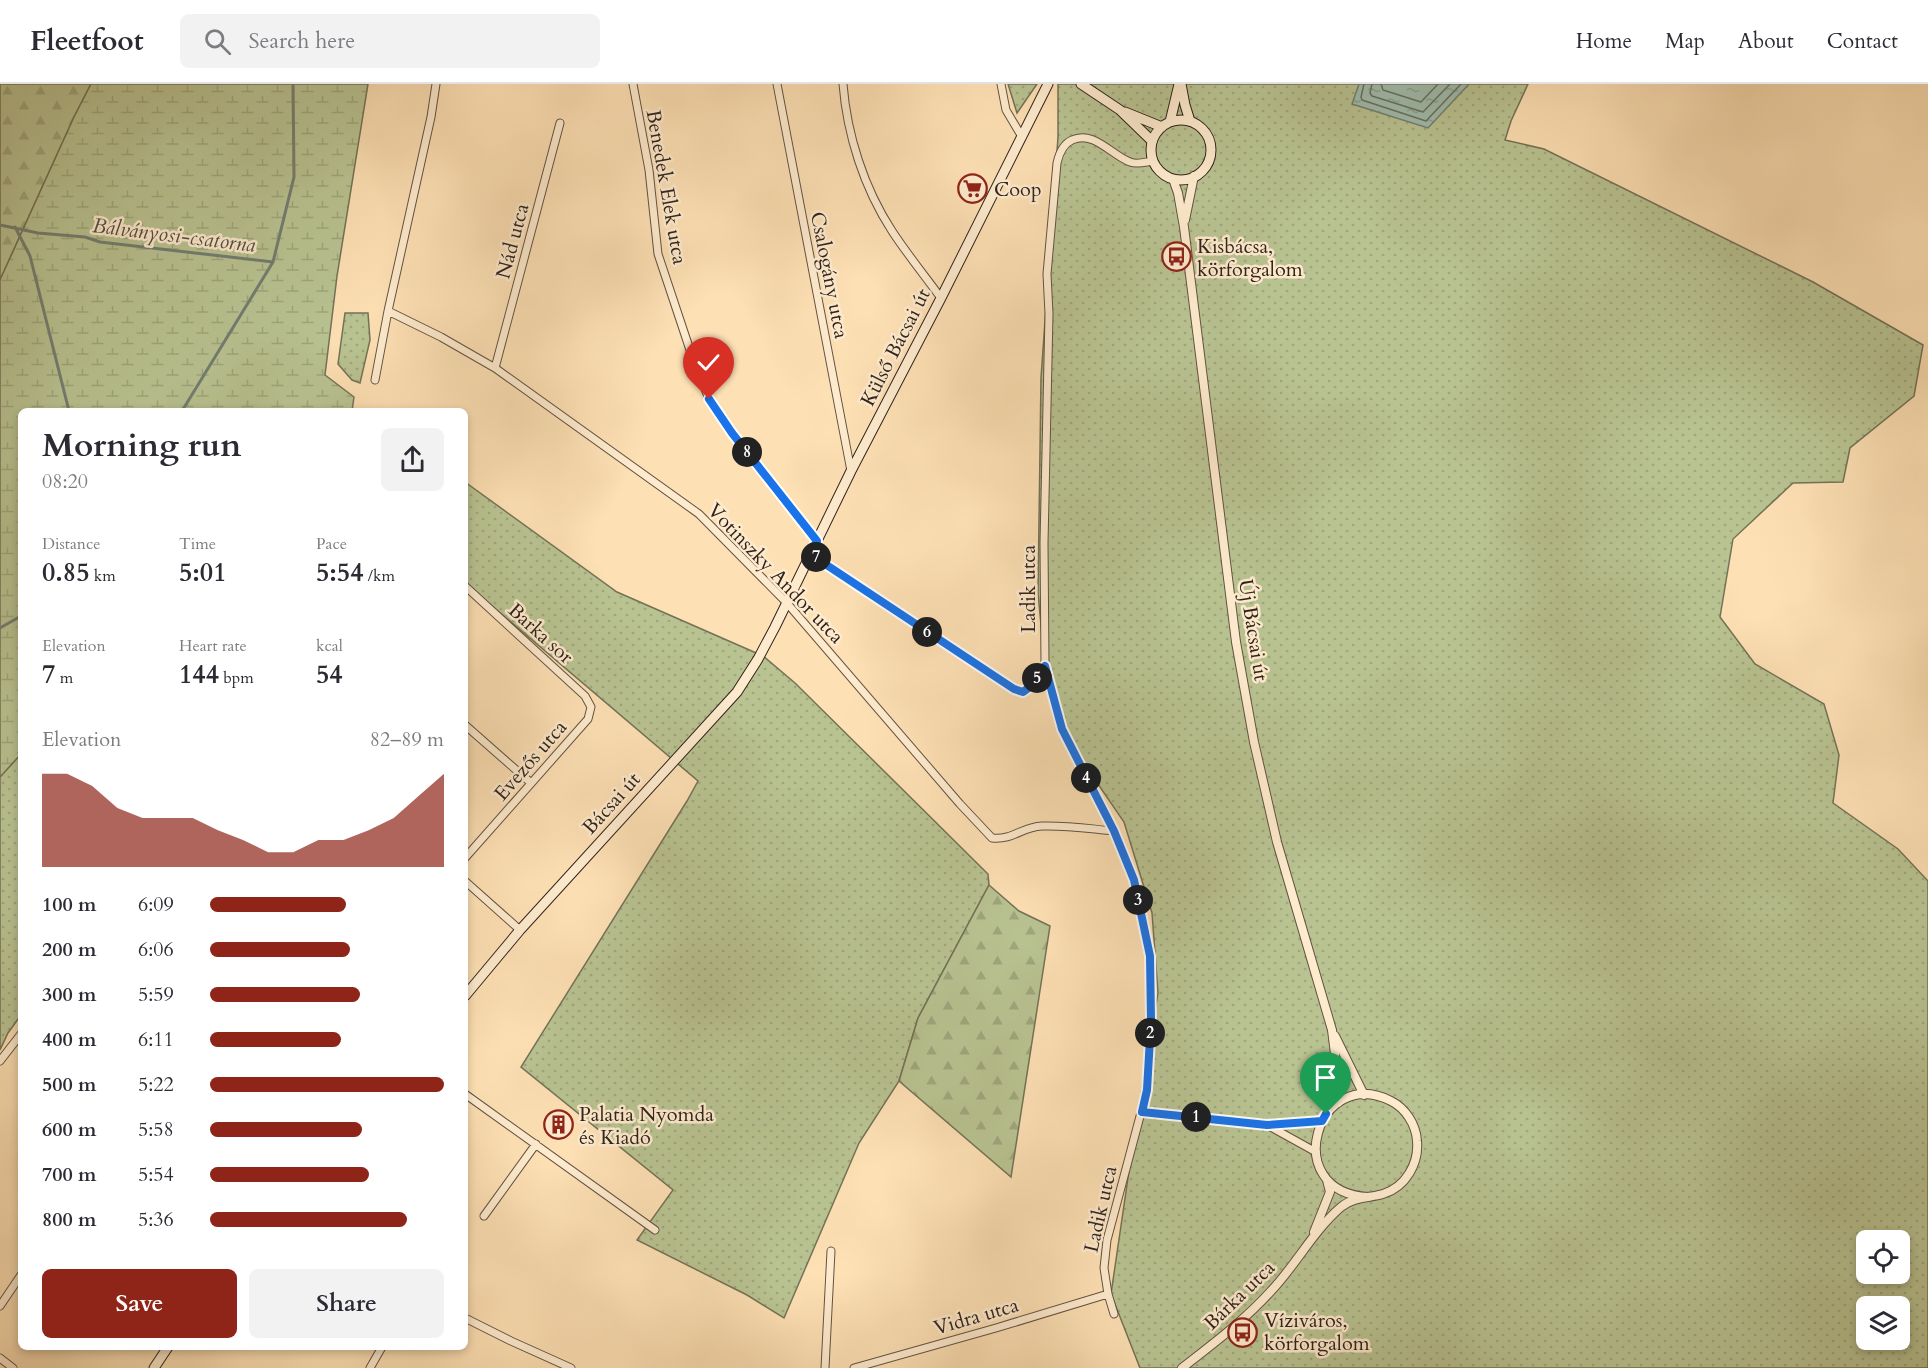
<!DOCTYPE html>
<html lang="en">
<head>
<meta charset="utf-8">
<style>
  body { margin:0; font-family:Cardo,serif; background:#f2f2f3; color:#2b2b33; height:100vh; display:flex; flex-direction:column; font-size:22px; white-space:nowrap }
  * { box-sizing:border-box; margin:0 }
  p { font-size:20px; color:#7c7c81 }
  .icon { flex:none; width:33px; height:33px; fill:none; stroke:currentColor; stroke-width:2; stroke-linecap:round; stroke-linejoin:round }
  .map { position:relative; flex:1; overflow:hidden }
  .side { position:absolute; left:18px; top:324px; width:450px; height:942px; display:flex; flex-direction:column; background:#fff; border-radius:9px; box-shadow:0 3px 9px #0003 }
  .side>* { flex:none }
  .fabs { position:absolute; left:1856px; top:1146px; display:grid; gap:12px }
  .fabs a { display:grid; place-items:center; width:54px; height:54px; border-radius:9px; background:#fff; box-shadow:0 3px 9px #0003; font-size:30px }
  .pin { position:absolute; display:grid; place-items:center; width:51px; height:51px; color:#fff; margin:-62px -26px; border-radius:50% 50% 50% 0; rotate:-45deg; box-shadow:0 0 6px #0007 }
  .pin .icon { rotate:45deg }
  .km { position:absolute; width:30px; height:30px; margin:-15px; border-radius:50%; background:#222; color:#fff; font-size:16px; line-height:30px; text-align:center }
  .round { display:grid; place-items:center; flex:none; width:63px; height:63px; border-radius:9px; background:#f2f2f3 }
  .overview { display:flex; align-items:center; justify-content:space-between; height:102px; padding:0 24px }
  h1 { font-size:33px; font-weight:600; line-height:45px }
  .figures { display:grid; grid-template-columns:repeat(3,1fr); gap:9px; height:102px; padding:6px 24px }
  .figures div { display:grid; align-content:center }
  .figures b { font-size:26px; font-weight:600 }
  .figures small { font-size:16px; font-weight:400 }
  .figures p { font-size:16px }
  .chart { height:168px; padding:12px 24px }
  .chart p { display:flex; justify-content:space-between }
  .chart svg { width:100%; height:108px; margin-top:6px; fill:#8f2418; opacity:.7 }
  .cta { display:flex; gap:12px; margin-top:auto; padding:12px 24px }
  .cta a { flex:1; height:69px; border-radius:9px; background:#8f2418; color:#fff; font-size:24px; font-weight:600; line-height:69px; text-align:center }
  .cta a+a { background:#f2f2f3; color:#2b2b33 }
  ul { padding:0 24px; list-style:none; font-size:20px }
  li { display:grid; grid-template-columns:96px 72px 1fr; align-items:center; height:45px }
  li i { height:15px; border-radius:8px; background:#8f2418 }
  header { display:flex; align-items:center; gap:36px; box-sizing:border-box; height:84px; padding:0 30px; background:#fff; border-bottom:2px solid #e1e1e2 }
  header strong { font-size:28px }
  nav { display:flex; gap:33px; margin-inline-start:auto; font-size:21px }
  .search { width:420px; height:54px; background:#f2f2f3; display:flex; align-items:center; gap:15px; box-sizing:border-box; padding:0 21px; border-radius:9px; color:#7c7c81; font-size:22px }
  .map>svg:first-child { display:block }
</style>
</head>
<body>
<header>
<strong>Fleetfoot</strong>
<div class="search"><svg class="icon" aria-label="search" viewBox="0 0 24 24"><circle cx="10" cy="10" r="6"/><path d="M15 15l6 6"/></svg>Search here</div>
<nav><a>Home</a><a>Map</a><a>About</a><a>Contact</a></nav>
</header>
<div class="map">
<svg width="1928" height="1284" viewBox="0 0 1928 1284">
  <defs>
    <pattern id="green-dots" width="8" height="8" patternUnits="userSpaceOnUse" patternTransform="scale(1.5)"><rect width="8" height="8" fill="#b9c392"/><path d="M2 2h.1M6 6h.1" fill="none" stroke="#9fa77d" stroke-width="1.8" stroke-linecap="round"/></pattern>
    <pattern id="forest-firs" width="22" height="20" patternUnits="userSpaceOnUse" patternTransform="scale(1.5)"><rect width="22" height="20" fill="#b9c392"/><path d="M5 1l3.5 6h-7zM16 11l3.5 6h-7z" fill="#9fa77d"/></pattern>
    <pattern id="wetland-marsh" width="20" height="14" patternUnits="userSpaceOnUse" patternTransform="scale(1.5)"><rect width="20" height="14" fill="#b9c392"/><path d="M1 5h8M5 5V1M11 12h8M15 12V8" fill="none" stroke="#9fa77d"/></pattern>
    <pattern id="water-ripples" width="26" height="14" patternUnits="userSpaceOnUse" patternTransform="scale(1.5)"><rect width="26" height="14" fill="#9fbdad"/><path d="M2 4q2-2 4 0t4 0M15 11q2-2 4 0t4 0" fill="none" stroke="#89a294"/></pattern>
  </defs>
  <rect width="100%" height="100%" fill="#fde0b4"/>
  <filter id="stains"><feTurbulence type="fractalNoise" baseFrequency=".00333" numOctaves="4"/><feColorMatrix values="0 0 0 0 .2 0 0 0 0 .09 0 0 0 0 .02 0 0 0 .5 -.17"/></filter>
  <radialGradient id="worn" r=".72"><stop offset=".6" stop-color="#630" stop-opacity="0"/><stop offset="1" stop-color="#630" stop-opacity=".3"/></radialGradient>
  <path fill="url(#green-dots)" stroke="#747257" stroke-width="1.5" fill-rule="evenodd" d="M 1008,0 L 1037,0 L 1017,29 Z
    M 1058,0 L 1528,0 L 1511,37 L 1505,56 L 1544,65 L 1813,198 L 1923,261 L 1914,312 L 1850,364 L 1843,398 L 1793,399 L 1733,455 L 1720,533 L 1755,580 L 1824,620 L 1839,671 L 1833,719 L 1898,765 L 1928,797 L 1928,1284 L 1140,1284 L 1111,1210 L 1135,1046 L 1158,909 L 1152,829 L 1124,738 L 1072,662 L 1045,583 L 1038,509 L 1041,294 L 1058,53 ZM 1866,1156 L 1899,1156 L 1899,1190 L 1866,1190 ZM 1866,1222 L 1899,1222 L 1899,1256 L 1866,1256 Z
    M 345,229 L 368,229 L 370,256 L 360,299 L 352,296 L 338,280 Z
    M 465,398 L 617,508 L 763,572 L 795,599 L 988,790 L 989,801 L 918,934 L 899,997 L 859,1059 L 784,1234 L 747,1211 L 637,1156 L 673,1106 L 521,983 L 687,717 L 698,697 L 465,499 Z
    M 21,670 L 21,931 L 8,949 L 0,966 L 0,693 Z"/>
  <path fill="url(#forest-firs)" stroke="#747257" stroke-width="1.5" d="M 0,0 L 91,0 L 74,33 L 0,196 Z
    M 989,801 L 1019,827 L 1050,842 L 1011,1093 L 899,997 L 918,934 Z"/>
  <path fill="url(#wetland-marsh)" stroke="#747257" stroke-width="1.5" d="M 91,0 L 368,0 L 337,192 L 325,291 L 354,313 L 352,327 L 21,327 L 21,670 L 0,693 L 0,196 L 74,33 Z"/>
  <path fill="url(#water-ripples)" stroke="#737f73" stroke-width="1.5" d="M 1359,0 L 1469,0 L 1428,44 L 1352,20 Z"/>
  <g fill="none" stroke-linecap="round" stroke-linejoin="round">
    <path stroke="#687064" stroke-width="1.5" d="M 1364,0 L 1361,13 L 1362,16 L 1426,37 L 1461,0
      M 1372,0 L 1370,9 L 1372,12 L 1423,28 L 1450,0
      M 1381,0 L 1383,6 L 1421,18 L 1438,0"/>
    <path stroke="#737f73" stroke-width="3" d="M 0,141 L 38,149 L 85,153 L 100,158 L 273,178
      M 15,143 L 30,172 L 69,327
      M 182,327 L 273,178 L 294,93 L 293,0
      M 0,544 L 21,532"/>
    <defs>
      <path id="minor" d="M 633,0 L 649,86 L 658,170 L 692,272 L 709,315 L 732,349 L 817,457
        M 777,0 L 851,387
        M 843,0 C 847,51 864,104 892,147 C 907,170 925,192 941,214
        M 1001,0 L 1006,26 L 1022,53
        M 388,227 L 441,253 L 495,284 L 699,430 L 786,518 L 960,720 L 992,754 C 1014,756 1021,743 1042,742 C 1066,741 1091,745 1114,747
        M 495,284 L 560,39
        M 375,296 L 388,227 L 431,33 L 436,0
        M 810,470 L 1014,605 L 1023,608 L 1031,602 L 1045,582
        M 465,502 L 585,612 L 591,623 L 588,635 L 465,774
        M 465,641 L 531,699
        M 465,797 L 520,846
        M 0,977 L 21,950
        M 465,1010 L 655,1146
        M 1142,1027 L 1267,1041 L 1322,1037
        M 1269,1042 L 1316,1068
        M 484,1132 L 536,1060
        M 0,1222 L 21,1191
        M 1114,1230 L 1108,1210 L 1104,1184 L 1107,1156 L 1147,1006 L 1151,937 L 1150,872 L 1134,797 L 1114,747 L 1062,645 L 1045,582 L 1044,459 L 1049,230 L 1047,190 L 1057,79 C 1059,70 1063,60 1072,56 C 1094,46 1111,71 1130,78 C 1138,81 1145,78 1153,77
        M 465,1234 L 511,1257 L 571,1284
        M 0,1274 L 13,1284
        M 370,1284 L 382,1263
        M 825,1284 L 831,1167
        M 854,1284 L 996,1244 L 1108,1210"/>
      <path id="tertiary" d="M 1173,95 L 1178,109 L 1184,143 L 1236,558 L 1254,658 L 1277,758 L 1332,946 L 1339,1002 L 1338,1019
        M 1185,136 L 1194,92
        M 1335,952 L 1364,1011
        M 1314,1148 L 1330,1108 L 1327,1096
        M 1182,1284 C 1213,1260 1245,1236 1271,1207 C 1296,1181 1313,1147 1341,1123 C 1353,1113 1369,1114 1383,1110 C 1406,1103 1419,1079 1417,1057 C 1416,1040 1405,1024 1391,1017 C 1317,979 1278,1108 1368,1113"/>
      <path id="secondary" d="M 1081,0 L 1120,26 L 1152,57
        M 1181,0 L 1185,21 L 1190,37
        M 1125,28 L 1162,43
        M1151 66a30 30 0 1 1 60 0a30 30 0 1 1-60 0Z
        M 1170,38 L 1179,0
        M 465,912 L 520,846 L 737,608 L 758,575 L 775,543 L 851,387 L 941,214 L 1048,0
        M 154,1284 L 168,1263"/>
    </defs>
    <use href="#minor" stroke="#635242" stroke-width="9"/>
    <use href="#tertiary" stroke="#635242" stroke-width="10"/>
    <use href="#secondary" stroke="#30221c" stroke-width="11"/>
    <use href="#minor" stroke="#feebce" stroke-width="7"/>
    <use href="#tertiary" stroke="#feebce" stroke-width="8"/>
    <use href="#secondary" stroke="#feebce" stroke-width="9"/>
  </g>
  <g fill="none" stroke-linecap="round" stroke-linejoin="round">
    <defs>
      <path id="route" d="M 709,315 L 732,349 L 817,457 L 810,470 L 1014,605 L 1023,608 L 1031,602 L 1045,582 L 1062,645 L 1114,747 L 1134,796 L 1150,872 L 1151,937 L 1147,1006 L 1142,1028 L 1267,1041 L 1322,1037 L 1326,1030"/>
    </defs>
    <use href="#route" stroke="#fff" stroke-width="12"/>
    <use href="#route" stroke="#1a73e8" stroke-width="8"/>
  </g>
  <defs>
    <symbol id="supermarket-ring" viewBox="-11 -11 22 22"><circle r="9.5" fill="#feebce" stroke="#8f2418" stroke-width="1.5"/><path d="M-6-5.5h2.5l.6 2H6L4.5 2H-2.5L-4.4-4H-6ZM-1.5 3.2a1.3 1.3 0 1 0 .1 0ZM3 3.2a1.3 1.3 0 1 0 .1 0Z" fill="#8f2418"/></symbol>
    <symbol id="bus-ring" viewBox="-11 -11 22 22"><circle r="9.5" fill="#feebce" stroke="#8f2418" stroke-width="1.5"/><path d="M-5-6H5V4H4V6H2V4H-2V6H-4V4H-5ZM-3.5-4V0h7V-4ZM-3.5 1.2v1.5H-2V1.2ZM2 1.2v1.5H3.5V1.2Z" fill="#8f2418"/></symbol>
    <symbol id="building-ring" viewBox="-11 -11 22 22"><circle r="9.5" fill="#feebce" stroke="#8f2418" stroke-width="1.5"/><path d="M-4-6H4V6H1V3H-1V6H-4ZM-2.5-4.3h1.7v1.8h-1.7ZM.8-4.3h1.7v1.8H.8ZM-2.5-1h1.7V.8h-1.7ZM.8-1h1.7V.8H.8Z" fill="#8f2418"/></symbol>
  </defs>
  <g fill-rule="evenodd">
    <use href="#supermarket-ring" x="956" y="88" width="33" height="33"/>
    <use href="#bus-ring" x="1160" y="156" width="33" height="33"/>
    <use href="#building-ring" x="542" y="1024" width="33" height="33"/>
    <use href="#bus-ring" x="1226" y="1232" width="33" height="33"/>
  </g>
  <g text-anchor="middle" stroke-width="5" stroke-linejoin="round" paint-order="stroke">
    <g font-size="20" fill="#30221c" stroke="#feebce">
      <text transform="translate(667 103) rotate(80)" y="7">Benedek Elek utca</text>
      <text transform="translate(512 157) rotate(-75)" y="7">Nád utca</text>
      <text transform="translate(830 191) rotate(79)" y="7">Csalogány utca</text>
      <text transform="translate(895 263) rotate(-63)" y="7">Külső Bácsai út</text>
      <text transform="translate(776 489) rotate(46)" y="7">Votinszky Andor utca</text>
      <text transform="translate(1028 505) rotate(-90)" y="7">Ladik utca</text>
      <text transform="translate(1254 546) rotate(81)" y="7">Új Bácsai út</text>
      <text transform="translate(541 549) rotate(42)" y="7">Barka sor</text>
      <text transform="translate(530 676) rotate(-49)" y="7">Evezős utca</text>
      <text transform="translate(611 719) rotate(-48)" y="7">Bácsai út</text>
      <text transform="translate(1100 1125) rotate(-77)" y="7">Ladik utca</text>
      <text transform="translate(1239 1211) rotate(-44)" y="7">Bárka utca</text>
      <text transform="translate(976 1232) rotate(-16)" y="7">Vidra utca</text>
    </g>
    <g font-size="20" fill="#30221c" stroke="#feebce" text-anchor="start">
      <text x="994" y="112">Coop</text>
      <text x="1197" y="169">Kisbácsa,<tspan x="1197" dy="23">körforgalom</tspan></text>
      <text x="579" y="1037">Palatia Nyomda<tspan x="579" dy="23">és Kiadó</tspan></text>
      <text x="1264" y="1243">Víziváros,<tspan x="1264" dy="23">körforgalom</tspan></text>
    </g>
    <g font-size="21" font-style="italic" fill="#515048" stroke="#feebce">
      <text transform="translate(174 151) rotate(7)" y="7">Bálványosi-csatorna</text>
    </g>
  </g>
  <rect width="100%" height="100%" filter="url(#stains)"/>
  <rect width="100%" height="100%" fill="url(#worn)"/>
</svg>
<div class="fabs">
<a><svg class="icon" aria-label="locate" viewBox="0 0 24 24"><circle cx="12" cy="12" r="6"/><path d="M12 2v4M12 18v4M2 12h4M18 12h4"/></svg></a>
<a><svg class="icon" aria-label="layers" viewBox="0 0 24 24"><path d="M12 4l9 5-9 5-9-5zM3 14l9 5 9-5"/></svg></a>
</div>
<div class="pin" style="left:1326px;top:1030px;background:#1e9e55"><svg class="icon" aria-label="arrive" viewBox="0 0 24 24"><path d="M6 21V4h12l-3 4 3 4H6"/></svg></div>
<div class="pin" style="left:709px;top:315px;background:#d93025"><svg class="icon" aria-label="check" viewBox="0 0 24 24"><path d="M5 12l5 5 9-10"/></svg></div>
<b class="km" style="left:1196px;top:1033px">1</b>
<b class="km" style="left:1150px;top:949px">2</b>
<b class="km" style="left:1138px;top:816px">3</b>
<b class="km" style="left:1086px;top:694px">4</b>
<b class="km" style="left:1037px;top:594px">5</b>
<b class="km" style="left:927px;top:548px">6</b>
<b class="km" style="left:816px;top:473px">7</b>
<b class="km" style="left:747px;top:368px">8</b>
<section class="side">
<div class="overview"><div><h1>Morning run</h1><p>08:20</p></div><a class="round"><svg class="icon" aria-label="share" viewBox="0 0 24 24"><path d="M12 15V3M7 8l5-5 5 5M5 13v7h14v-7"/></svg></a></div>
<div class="figures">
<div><p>Distance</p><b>0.85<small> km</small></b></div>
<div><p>Time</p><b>5:01</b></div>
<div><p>Pace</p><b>5:54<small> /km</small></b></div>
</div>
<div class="figures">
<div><p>Elevation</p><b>7<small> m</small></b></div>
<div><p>Heart rate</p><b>144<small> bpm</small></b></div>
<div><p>kcal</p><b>54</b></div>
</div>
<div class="chart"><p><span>Elevation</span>82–89 m</p>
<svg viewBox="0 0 160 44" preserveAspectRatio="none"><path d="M0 44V6L10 6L20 11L30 20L40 24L50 24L60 24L70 29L80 33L90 38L100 38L110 33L120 33L130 29L140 24L150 15L160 6V44z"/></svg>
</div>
<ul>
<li><b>100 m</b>6:09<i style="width:58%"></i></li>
<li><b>200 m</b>6:06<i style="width:60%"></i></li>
<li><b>300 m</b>5:59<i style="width:64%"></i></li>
<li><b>400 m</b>6:11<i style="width:56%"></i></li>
<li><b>500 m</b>5:22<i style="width:100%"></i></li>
<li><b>600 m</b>5:58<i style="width:65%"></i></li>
<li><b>700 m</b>5:54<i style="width:68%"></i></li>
<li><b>800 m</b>5:36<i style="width:84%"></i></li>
</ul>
<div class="cta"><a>Save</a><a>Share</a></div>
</section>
</div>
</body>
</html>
